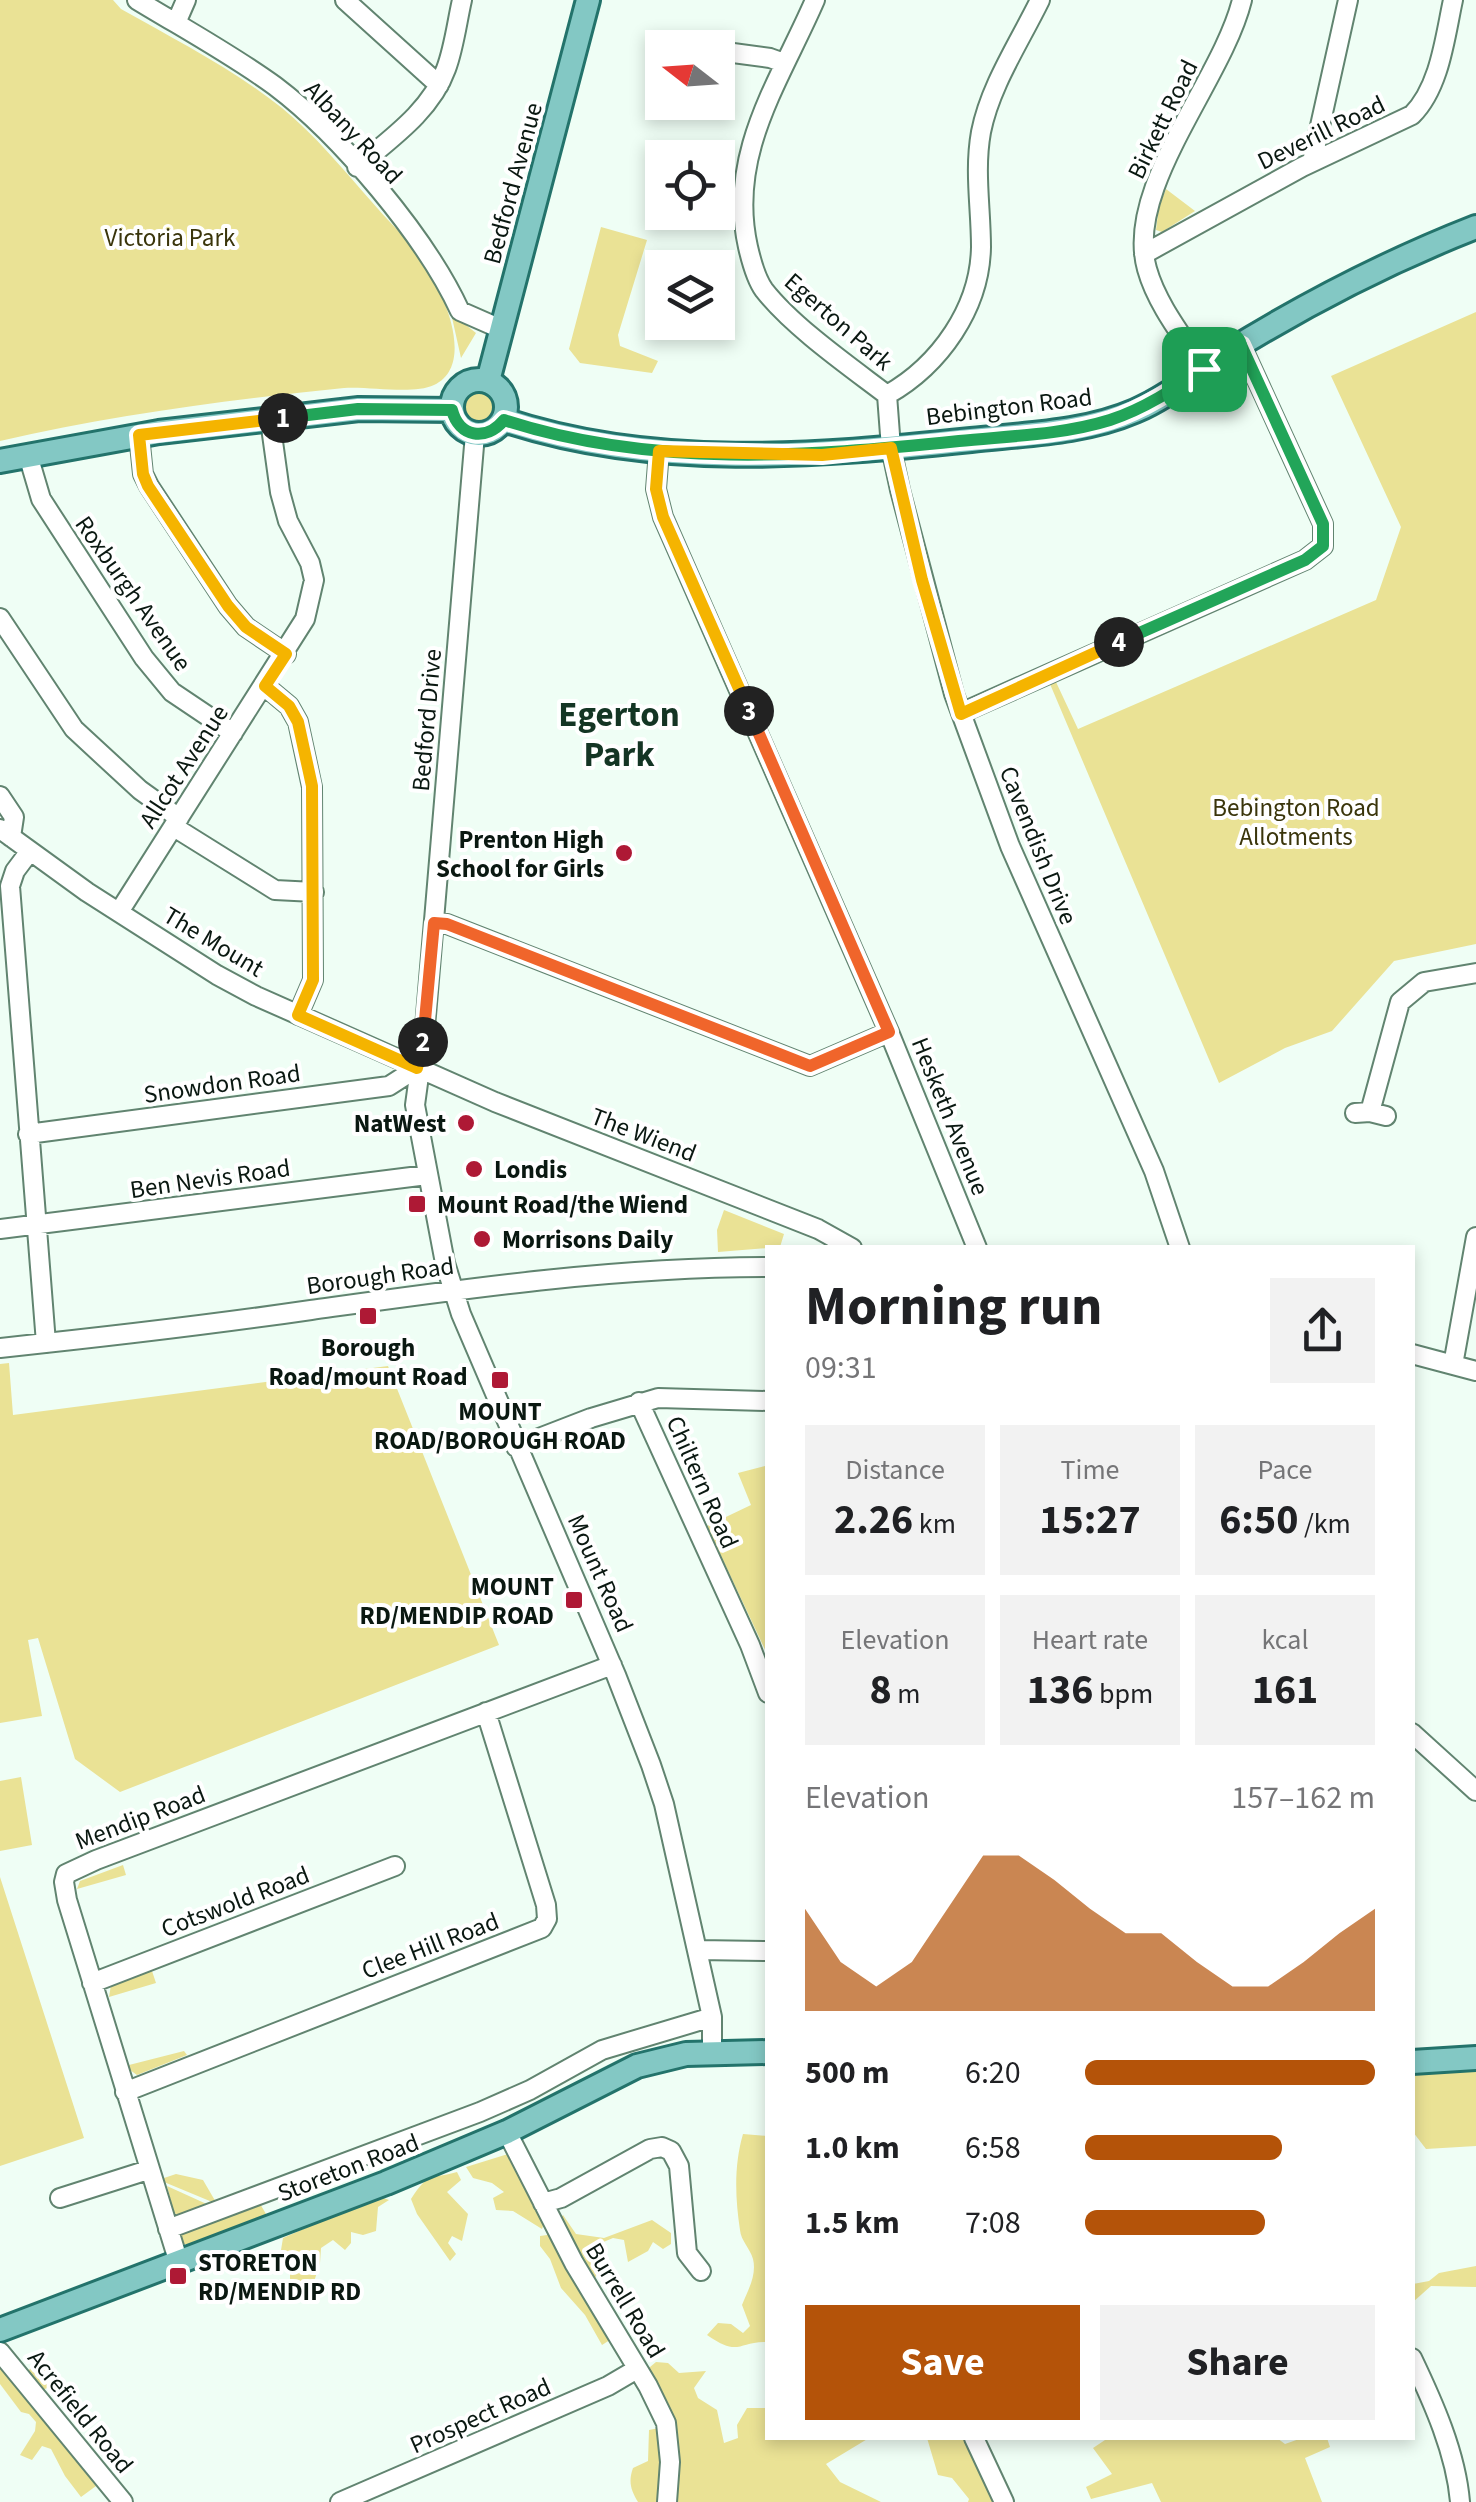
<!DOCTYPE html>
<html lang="en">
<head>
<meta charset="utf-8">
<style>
  body { margin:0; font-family:"Source Sans 3",sans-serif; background:#f2f2f2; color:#202124; height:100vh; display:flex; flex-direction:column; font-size:38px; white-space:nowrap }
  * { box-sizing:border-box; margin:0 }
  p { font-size:32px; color:#757577 }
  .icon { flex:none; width:55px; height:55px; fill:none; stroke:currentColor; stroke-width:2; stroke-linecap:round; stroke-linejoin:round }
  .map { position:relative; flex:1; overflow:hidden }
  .panel { position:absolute; left:765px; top:1245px; width:650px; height:1195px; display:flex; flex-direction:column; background:#fff; border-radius:0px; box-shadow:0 5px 15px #0003 }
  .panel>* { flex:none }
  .needle { width:65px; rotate:287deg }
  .controls { position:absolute; left:645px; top:30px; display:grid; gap:20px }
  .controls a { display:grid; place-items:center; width:90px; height:90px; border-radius:0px; background:#fff; box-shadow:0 5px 15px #0003; font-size:50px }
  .pin { position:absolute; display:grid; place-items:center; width:85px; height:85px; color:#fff; margin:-42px; border-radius:20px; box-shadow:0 5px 15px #0006 }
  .km { position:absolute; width:50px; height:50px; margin:-25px; border-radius:50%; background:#222; color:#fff; font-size:28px; line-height:50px; text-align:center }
  .round { display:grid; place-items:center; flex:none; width:105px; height:105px; border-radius:0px; background:#f2f2f2 }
  .overview { display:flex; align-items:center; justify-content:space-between; height:170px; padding:0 40px }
  h1 { font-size:55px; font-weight:700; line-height:75px }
  .metrics { display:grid; grid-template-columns:repeat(3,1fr); gap:15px; height:170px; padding:10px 40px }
  .metrics div { display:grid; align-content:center; border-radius:0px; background:#f2f2f2; text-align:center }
  .metrics b { font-size:42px; font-weight:700 }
  .metrics small { font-size:28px; font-weight:400 }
  .metrics p { font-size:28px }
  .chart { height:280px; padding:20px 40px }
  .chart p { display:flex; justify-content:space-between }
  .chart svg { width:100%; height:180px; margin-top:10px; fill:#b45309; opacity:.7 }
  .primary-button { display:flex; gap:20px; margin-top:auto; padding:20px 40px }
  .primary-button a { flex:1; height:115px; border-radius:0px; background:#b45309; color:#fff; font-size:40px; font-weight:700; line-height:115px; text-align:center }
  .primary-button a+a { background:#f2f2f2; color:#202124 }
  ul { padding:0 40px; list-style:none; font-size:32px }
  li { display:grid; grid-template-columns:160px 120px 1fr; align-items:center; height:75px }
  li i { height:25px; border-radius:12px; background:#b45309 }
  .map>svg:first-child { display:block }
</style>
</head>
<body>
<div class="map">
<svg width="1476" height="2502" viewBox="0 0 1476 2502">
  <rect width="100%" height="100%" fill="#effef5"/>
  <path fill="#eae295" d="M 0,0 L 113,0 L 121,9 C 176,40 233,69 282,108 C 315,135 343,169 371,201 C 387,220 407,238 421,258 C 441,286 478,364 434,385 C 413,395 368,386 344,388 C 229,400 112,415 0,441 Z
    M 1166,189 L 1195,211 L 1162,232 L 1156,230 L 1159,206 Z
    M 601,227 L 647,240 L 618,335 L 620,346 L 658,361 L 652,373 L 580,363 L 569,349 Z
    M 1476,312 L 1476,944 L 1394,961 L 1332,1031 L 1285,1048 L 1219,1083 L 1050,684 L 1056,682 L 1078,729 L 1376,600 L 1401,527 L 1331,376 Z
    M 451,313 L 476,333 L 461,358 Z
    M459 408a20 20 0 1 1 40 0a20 20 0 1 1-40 0Z
    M 724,1210 L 784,1234 L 780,1247 L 718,1252 L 717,1230 Z
    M 9,1363 L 13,1415 L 388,1366 L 499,1645 L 120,1792 L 75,1759 L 38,1638 L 28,1640 L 42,1716 L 0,1723 L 0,1364 Z
    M 765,1466 L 768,1468 L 767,1654 L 707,1526 L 751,1505 L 738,1473 Z
    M 21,1777 L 32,1845 L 0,1851 L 0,1781 Z
    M 123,1865 L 126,1875 L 77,1889 L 80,1881 Z
    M 0,1877 L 84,2138 L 0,2166 Z
    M 152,1971 L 156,1983 L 109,1997 L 111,1985 Z
    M 184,2051 L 187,2055 L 137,2075 L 130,2070 L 129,2065 Z
    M 1476,2071 L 1476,2146 L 1426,2149 L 1413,2132 L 1413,2075 Z
    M 743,2134 L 767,2136 L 765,2304 L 768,2342 C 737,2341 740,2358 707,2335 L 718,2323 L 731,2324 L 743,2333 L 750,2326 L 742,2305 C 748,2290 757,2275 753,2259 C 750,2248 741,2241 740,2230 C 735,2197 734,2165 743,2134 Z
    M 508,2154 L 544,2223 L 542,2229 L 513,2211 L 496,2210 L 493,2198 L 504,2192 L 492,2183 L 473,2178 L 466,2167 Z
    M 457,2172 L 461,2180 L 447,2192 L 468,2214 L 462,2241 L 452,2236 L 448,2243 L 456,2254 L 450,2261 L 417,2214 L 411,2199 C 430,2170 430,2180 457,2172 Z
    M 176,2174 L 203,2180 L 217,2204 L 164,2182 L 164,2178 Z
    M 167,2186 L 211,2206 L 184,2217 L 174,2213 Z
    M 378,2196 L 389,2200 L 378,2207 L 376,2231 L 363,2235 L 351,2232 L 351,2243 L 345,2250 L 333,2240 L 321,2248 L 320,2263 L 312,2288 L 290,2288 L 290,2266 L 280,2256 L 283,2238 Z
    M 259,2202 L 266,2214 L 260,2219 L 194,2244 L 184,2244 L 180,2232 Z
    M 563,2215 L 576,2234 L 604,2238 L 652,2220 L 671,2233 L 671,2244 L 663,2249 L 653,2242 L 648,2251 L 628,2262 L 624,2240 L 613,2238 L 594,2246 L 593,2255 L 601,2266 L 594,2280 L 613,2338 L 602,2345 L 585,2315 L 561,2288 L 550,2259 L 540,2246 L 540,2236 L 547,2235 Z
    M 1476,2266 L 1476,2287 L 1431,2286 L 1413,2302 L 1413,2284 L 1429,2281 L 1439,2273 Z
    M 0,2346 L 26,2372 L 34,2366 L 47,2367 L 56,2375 L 53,2385 L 39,2392 L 34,2405 L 39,2416 L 47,2417 L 67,2438 L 65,2447 L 96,2486 L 81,2497 L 65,2476 L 51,2449 L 42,2446 L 32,2460 L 20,2455 L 35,2431 L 36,2422 L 29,2414 L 21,2412 L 0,2384 Z
    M 656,2362 L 668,2363 L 679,2373 L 706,2371 L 694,2388 L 698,2398 L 717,2410 L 724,2443 L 738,2438 L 737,2425 L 747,2408 L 767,2408 L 768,2438 L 869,2438 L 826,2464 L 840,2482 L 881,2502 L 669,2502 L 672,2486 L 644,2372 Z
    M 664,2427 L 664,2502 L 638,2502 C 631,2490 628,2482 633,2468 L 648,2461 L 649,2430 Z
    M 927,2438 L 982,2438 L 996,2502 L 968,2502 L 969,2499 L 952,2478 L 938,2475 Z
    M 1108,2438 L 1277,2438 L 1285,2444 L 1302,2438 L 1327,2438 L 1330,2447 L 1305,2458 L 1322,2502 L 1161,2502 L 1152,2483 L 1091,2499 L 1086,2487 L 1112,2474 L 1093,2448 Z"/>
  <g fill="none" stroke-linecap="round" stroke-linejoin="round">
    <defs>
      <path id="minor" d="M 137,0 C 183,28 231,54 275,86 C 340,135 426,237 460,311 L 501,329
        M 345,0 L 439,85
        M 815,0 C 780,81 727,154 748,247 C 751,260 756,279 764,290 C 793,327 849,366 887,395 L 891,448 L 900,490 L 954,694 L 1010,846 L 1154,1171 L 1180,1248
        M 176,23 L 186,0
        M 681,41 L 704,48
        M 718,51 L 770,58 L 784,63
        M 1312,162 L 1348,0
        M 357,167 C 390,139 431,111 446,69 C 454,48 457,22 462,0
        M 1144,254 L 1302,167 L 1412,115 C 1440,87 1445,37 1453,0
        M 1204,369 C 1184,338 1157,305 1147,269 C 1124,188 1222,81 1242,0
        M 887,395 C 940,365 980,308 981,247 C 981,208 974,171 981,132 C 990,86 1019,43 1040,0
        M 475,434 L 424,1039 L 415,1105 L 445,1263 L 461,1314 L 616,1675 L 651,1765 L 664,1804 L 712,2017 L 712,2052
        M 139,435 L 143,474 L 149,486 L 228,606 L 246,627 L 286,654
        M 659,451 L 656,489 L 663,517 L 889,1032 L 977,1248
        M 28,455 L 41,499 L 144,658 L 172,692 L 233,733
        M 0,618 L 74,729 L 140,790 L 179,818
        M 265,686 L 289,706 L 298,722 L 312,787 L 313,980 L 298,1015
        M 961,713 L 1305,560 L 1323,546 L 1323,524 L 1241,345
        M 0,796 L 14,817 L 11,837
        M 174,827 L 275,890 L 314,892
        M 0,829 L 87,892 L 217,975 L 256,996 L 495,1102 L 818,1229 L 852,1248
        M 30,851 L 15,871 L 10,886 L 46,1343
        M 119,912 L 305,619 L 314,580 L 310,563 L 288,521 L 280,492 L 270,420
        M 434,923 L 447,924 L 810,1066 L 889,1032
        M 1370,1112 L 1400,1002 L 1424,982 L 1476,973
        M 1355,1113 L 1370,1112 L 1386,1116
        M 28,1134 L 389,1086 L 417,1068
        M 0,1229 L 427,1175
        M 0,1348 C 104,1337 208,1325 311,1310 C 463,1289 614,1267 768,1267
        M 1412,1354 L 1476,1371
        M 1453,1365 L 1476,1237
        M 639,1402 L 750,1645 L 768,1693
        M 516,1447 L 591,1418 L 658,1398 L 768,1401
        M 1412,1733 L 1476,1791
        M 698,1950 L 768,1951
        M 92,1983 L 395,1866
        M 125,2092 L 542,1928 L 547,1919 L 546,1905 L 486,1712
        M 507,2132 L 574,2263 L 648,2386 L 666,2423 L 670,2462 L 667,2502
        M 60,2198 L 148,2170
        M 543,2203 L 561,2198 L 650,2149 L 662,2147 L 671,2151 L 679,2166 L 687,2253 L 701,2271
        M 168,2229 L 480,2112 L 530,2090 L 602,2050 L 712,2017
        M 179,2263 L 67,1900 L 64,1882 L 66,1874 L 96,1860 L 612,1665
        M 0,2352 L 123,2502
        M 1412,2358 C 1433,2402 1456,2453 1460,2502
        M 974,2438 L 1004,2502
        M 340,2502 L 608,2386 L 637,2369"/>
      <path id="major" d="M452 407a27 27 0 1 1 54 0a27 27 0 1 1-54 0Z
        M 488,381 L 588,0
        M 504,420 C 654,470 816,456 971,440 C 1026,434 1084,433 1135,411 C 1168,397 1196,373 1225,354 C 1304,305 1389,261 1476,227
        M 0,461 L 159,432 L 359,409 L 452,410
        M 1412,2062 L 1476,2058
        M 0,2330 L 386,2183 L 507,2132 L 637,2066 L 686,2054 L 768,2052"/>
    </defs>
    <use href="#minor" stroke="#618470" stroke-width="22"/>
    <use href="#major" stroke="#23736b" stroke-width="28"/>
    <use href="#minor" stroke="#fff" stroke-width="18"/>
    <use href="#major" stroke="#83c8c4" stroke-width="22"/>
  </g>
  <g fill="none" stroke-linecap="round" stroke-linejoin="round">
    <defs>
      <path id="split-1" d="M 283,418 L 358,409 L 452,410 C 459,437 486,442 504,420 C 651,468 807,457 959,441 C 1008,436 1062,435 1110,420 C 1144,409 1174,389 1204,369"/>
      <path id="split-2" d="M 283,418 L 139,435 L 143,474 L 148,486 L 228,606 L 246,627 L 286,654 L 265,686 L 289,706 L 298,722 L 312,786 L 313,980 L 298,1015 L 417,1068 L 423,1042"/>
      <path id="split-3" d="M 423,1042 L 434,923 L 447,924 L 810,1066 L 889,1032 L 749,711"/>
      <path id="split-4" d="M 749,711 L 663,517 L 656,489 L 659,451 L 822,455 L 891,448 L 922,580 L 961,714 L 1119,642"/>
      <path id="split-5" d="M 1119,642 L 1305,560 L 1323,546 L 1323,524 L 1241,345 L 1204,369"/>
    </defs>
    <use href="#split-1" stroke="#fff" stroke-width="20"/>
    <use href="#split-2" stroke="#fff" stroke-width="20"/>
    <use href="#split-3" stroke="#fff" stroke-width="20"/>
    <use href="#split-4" stroke="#fff" stroke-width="20"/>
    <use href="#split-5" stroke="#fff" stroke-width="20"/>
    <use href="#split-1" stroke="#22a559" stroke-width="12"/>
    <use href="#split-2" stroke="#f5b400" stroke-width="12"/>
    <use href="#split-3" stroke="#f0652b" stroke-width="12"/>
    <use href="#split-4" stroke="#f5b400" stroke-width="12"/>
    <use href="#split-5" stroke="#22a559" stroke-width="12"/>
  </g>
  <g fill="#ae1935" stroke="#fff" stroke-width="4">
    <circle cx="624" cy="853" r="10"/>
    <circle cx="466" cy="1123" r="10"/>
    <circle cx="474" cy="1169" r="10"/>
    <rect x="407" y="1194" width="20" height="20" rx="5"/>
    <circle cx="482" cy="1239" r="10"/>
    <rect x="358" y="1306" width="20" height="20" rx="5"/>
    <rect x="490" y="1370" width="20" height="20" rx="5"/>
    <rect x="564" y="1590" width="20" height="20" rx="5"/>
    <rect x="168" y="2266" width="20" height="20" rx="5"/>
  </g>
  <g text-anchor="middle" stroke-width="8" stroke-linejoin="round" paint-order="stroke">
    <g font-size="25" fill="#0a1811" stroke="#fff">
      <text transform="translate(1162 119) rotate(-64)" y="9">Birkett Road</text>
      <text transform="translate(354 132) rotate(47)" y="9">Albany Road</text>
      <text transform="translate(1321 132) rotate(-26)" y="9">Deverill Road</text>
      <text transform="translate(512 183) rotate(-75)" y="9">Bedford Avenue</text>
      <text transform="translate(839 321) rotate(41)" y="9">Egerton Park</text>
      <text transform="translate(1009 406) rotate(-7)" y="9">Bebington Road</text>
      <text transform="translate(134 593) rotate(55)" y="9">Roxburgh Avenue</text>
      <text transform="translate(426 720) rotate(-85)" y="9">Bedford Drive</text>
      <text transform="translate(183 766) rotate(-57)" y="9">Allcot Avenue</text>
      <text transform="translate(1039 845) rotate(68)" y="9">Cavendish Drive</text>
      <text transform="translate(214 941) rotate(31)" y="9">The Mount</text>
      <text transform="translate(222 1083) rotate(-8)" y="9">Snowdon Road</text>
      <text transform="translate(951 1116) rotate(68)" y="9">Hesketh Avenue</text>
      <text transform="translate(644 1134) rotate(21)" y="9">The Wiend</text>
      <text transform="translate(210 1178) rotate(-8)" y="9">Ben Nevis Road</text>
      <text transform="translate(380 1275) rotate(-8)" y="9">Borough Road</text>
      <text transform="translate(703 1482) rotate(66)" y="9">Chiltern Road</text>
      <text transform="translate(601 1573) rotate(66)" y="9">Mount Road</text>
      <text transform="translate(140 1817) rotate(-21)" y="9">Mendip Road</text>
      <text transform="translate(235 1901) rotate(-21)" y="9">Cotswold Road</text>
      <text transform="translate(430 1945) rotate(-21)" y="9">Clee Hill Road</text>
      <text transform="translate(348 2167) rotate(-21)" y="9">Storeton Road</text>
      <text transform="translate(626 2300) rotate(59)" y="9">Burrell Road</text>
      <text transform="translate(81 2411) rotate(51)" y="9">Acrefield Road</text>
      <text transform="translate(480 2415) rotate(-24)" y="9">Prospect Road</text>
    </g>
    <g font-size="25" fill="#3a350b" stroke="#fff">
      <text x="170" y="246">Victoria Park</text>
      <text x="1296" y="816">Bebington Road<tspan x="1296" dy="29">Allotments</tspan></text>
    </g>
    <g font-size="25" font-weight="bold" fill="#0a1811" stroke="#fff" text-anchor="start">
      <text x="604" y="848" text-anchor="end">Prenton High<tspan x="604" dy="29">School for Girls</tspan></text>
      <text x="446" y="1132" text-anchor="end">NatWest</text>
      <text x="494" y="1178">Londis</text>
      <text x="437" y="1213">Mount Road/the Wiend</text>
      <text x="502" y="1248">Morrisons Daily</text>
      <text x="368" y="1356" text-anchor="middle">Borough<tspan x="368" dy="29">Road/mount Road</tspan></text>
      <text x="500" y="1420" text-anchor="middle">MOUNT<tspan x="500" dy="29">ROAD/BOROUGH ROAD</tspan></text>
      <text x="554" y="1595" text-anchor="end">MOUNT<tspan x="554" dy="29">RD/MENDIP ROAD</tspan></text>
      <text x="198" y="2271">STORETON<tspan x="198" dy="29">RD/MENDIP RD</tspan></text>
    </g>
    <g font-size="35" font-weight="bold" fill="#143524" stroke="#fff">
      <text x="619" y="726">Egerton<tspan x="619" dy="40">Park</tspan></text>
    </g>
  </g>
</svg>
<div class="controls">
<a><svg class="needle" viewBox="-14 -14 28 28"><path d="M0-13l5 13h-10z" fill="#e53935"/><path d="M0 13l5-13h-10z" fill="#757577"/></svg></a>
<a><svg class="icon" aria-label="locate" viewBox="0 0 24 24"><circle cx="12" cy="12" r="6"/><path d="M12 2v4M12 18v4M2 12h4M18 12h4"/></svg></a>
<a><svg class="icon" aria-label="layers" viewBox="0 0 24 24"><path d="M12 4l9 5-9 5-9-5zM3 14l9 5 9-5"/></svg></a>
</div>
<div class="pin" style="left:1204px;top:369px;background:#1e9e55"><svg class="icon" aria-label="arrive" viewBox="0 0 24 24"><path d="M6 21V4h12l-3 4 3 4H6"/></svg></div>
<b class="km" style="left:283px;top:418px">1</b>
<b class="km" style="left:423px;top:1042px">2</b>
<b class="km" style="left:749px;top:711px">3</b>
<b class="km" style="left:1119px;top:642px">4</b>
<section class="panel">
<div class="overview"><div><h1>Morning run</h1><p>09:31</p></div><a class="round"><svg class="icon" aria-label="share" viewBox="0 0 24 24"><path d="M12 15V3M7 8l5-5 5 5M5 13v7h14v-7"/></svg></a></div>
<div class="metrics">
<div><p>Distance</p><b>2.26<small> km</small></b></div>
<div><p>Time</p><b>15:27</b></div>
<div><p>Pace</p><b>6:50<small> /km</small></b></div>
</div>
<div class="metrics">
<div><p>Elevation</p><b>8<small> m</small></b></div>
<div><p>Heart rate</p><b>136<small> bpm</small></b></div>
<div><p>kcal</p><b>161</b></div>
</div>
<div class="chart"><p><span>Elevation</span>157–162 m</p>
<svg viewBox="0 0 160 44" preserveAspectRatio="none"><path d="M0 44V19L10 32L20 38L30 32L40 19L50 6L60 6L70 12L80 19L90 25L100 25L110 32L120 38L130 38L140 32L150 25L160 19V44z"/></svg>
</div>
<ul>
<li><b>500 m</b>6:20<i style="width:100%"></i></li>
<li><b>1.0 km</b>6:58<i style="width:68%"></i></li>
<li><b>1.5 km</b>7:08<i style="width:62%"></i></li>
</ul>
<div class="primary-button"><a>Save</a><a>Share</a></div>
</section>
</div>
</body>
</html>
